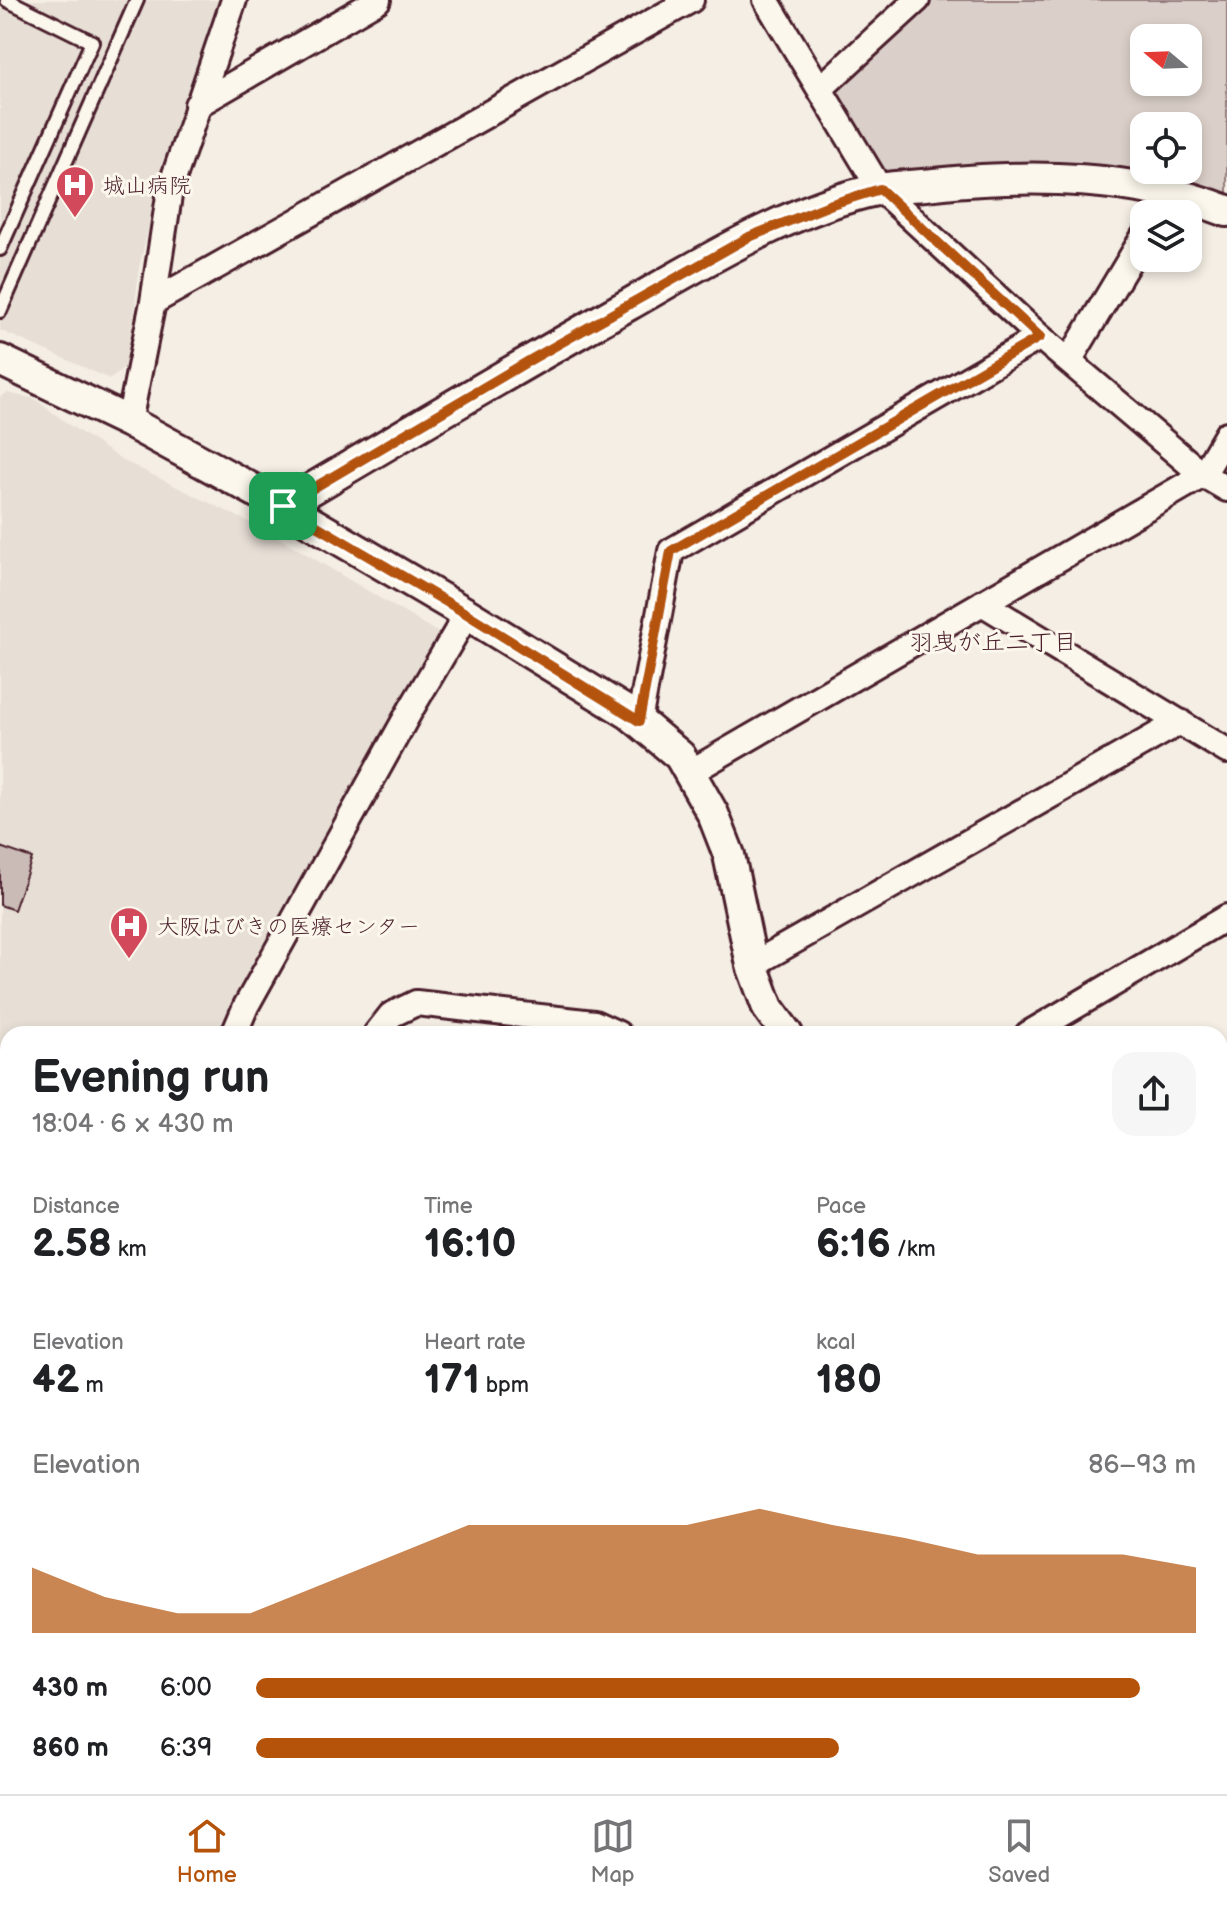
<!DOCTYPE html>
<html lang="en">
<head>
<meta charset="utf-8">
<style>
  body { margin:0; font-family:"Balsamiq Sans","Klee One",sans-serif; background:#f6f6f6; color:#202124; height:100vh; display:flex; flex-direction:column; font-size:30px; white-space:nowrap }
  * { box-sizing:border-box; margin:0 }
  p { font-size:26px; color:#757577 }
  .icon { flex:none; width:44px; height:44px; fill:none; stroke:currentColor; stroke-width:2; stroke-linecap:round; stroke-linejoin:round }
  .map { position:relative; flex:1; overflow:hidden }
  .sheet { position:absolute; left:0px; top:1026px; width:1228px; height:768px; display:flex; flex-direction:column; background:#fff; border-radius:24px 24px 0 0; box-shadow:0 4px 12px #0003 }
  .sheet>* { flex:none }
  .needle { width:52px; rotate:289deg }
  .fabs { position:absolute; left:1130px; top:24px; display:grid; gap:16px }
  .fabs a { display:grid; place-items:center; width:72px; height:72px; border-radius:16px; background:#fff; box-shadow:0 4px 12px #0003; font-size:40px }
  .pin { position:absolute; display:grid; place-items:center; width:68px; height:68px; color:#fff; margin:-34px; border-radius:16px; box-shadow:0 4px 12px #0006 }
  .round { display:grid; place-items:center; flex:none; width:84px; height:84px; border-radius:24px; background:#f6f6f6 }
  .head { display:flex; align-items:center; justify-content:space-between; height:136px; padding:0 32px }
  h1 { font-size:44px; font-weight:700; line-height:60px }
  .stats { display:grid; grid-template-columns:repeat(3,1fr); gap:12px; height:136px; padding:8px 32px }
  .stats div { display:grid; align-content:center }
  .stats b { font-size:40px; font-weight:700 }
  .stats small { font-size:22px; font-weight:400 }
  .stats p { font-size:22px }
  .chart { height:224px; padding:16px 32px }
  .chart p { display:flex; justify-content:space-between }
  .chart svg { width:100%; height:144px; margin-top:8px; fill:#b45309; opacity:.7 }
  ul { padding:0 32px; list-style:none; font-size:26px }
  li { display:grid; grid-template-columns:128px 96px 1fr; align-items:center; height:60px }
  li i { height:20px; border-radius:10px; background:#b45309 }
  .dock { display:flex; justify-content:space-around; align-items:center; height:112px; border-top:2px solid #e0e0e0; background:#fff; font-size:22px; color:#757577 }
  .dock a { display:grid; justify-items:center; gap:4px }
  .dock .on { color:#b45309 }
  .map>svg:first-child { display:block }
</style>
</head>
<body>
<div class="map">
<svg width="1227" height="1794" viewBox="0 0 1227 1794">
  <rect width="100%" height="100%" fill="#f4eee4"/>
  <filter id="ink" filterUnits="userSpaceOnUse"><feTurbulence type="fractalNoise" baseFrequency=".0125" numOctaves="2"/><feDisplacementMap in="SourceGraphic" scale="16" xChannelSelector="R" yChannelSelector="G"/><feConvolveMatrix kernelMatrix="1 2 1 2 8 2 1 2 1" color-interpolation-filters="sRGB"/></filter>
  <g filter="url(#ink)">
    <path fill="#e7dfd6" d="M 0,0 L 221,0 L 162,170 L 139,268 L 129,363 L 110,379 L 0,330 Z
      M 7,393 L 35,399 L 68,424 L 122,460 L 271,533 L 440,634 L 293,891 L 220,1034 L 8,1034 L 8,1610 L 0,1634 L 0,397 Z
      M 1220,1707 L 1227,1709 L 1227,1794 L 371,1794 L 377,1786 L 1220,1786 Z"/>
    <path fill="#dbd0c9" stroke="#92787a" stroke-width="2" fill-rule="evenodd" d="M 931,0 L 1227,0 L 1227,196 L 883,179 L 832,88 ZM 1144,38 L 1188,38 L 1188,82 L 1144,82 ZM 1144,126 L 1188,126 L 1188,170 L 1144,170 Z"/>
    <path fill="#cabbb6" stroke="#4a1f2b" stroke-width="2" d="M 0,847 L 32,858 L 14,910 L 0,905 Z
      M 0,1434 L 8,1437 L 0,1465 Z"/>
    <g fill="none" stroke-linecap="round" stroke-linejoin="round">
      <defs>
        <path id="service" d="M 0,249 L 92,42 L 7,0
          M 0,311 L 137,0
          M 0,1540 L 8,1517"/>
        <path id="minor" d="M 766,0 L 880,189 L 1040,337 L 1203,475 L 1227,489
          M 821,88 L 917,0
          M 197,105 L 378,0
          M 1158,214 L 1169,195
          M 153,302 L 691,0
          M 1069,361 L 1144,236
          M 129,422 L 153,302 L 170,189 L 234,0
          M 982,603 L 1227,751
          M 639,721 L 671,551 L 1040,337
          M 689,773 L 1203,475 L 1227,434
          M 752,965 L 1180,722
          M 234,1034 L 246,1006 L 411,709 L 467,614
          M 376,1034 L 391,1015 L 416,1003 L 594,1023 L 618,1034
          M 1028,1034 L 1227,917
          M 1220,1520 L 1227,1538
          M 0,1681 L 8,1658
          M 218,1786 L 229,1794"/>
        <path id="tertiary" d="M 0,360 L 129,422 L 283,506 L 467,614 L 630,714 L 680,756 L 713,814 L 729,855 L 752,965 L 768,1008 L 787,1034
          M 283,506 C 398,438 512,370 628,305 C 705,261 793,207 880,189 C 898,186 917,186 934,184 C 1031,174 1135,175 1227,211
          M 1220,1073 L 1227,1073
          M 1220,1383 L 1227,1372
          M 1220,1612 L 1227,1625
          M 257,1794 L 263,1786"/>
      </defs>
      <use href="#service" stroke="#4a1f2b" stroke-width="18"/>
      <use href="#minor" stroke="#4a1f2b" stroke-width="30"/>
      <use href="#tertiary" stroke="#4a1f2b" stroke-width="36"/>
      <use href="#service" stroke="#fbf7ec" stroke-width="12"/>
      <use href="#minor" stroke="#fbf7ec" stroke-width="24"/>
      <use href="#tertiary" stroke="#fbf7ec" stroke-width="30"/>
    </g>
  </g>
  <g fill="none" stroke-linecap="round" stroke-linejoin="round" filter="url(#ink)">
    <defs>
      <path id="route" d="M 880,189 L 1040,337 L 671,551 L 639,721 L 467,614 L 283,506 L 532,359 L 749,237 L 832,204 Z"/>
    </defs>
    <use href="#route" stroke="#fff" stroke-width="16"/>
    <use href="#route" stroke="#b45309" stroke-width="10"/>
  </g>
  <defs>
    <symbol id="hospital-pin" viewBox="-11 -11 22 30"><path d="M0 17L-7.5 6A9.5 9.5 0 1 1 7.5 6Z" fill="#d1495b" stroke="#fbf7ec"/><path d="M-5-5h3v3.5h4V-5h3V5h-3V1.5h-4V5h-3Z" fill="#fff"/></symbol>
  </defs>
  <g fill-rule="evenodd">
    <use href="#hospital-pin" x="53" y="163" width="44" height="60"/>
    <use href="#hospital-pin" x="107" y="904" width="44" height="60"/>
  </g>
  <g text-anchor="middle" stroke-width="6" stroke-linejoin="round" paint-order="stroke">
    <g font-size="22" fill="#4a1f2b" stroke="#fbf7ec" text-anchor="start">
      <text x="103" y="193">城山病院</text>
      <text x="157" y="934">大阪はびきの医療センター</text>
    </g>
    <g font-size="24" fill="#4a1f2b" stroke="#fbf7ec">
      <text x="993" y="650">羽曳が丘二丁目</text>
    </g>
  </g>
</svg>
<div class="fabs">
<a><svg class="needle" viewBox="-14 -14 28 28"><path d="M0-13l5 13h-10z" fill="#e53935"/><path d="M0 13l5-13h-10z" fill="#757577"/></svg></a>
<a><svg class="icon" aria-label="locate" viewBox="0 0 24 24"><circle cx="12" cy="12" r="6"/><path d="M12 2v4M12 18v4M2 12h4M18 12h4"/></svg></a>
<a><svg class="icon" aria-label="layers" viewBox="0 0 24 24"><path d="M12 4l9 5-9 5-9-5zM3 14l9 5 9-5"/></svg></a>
</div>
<div class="pin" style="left:283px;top:506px;background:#1e9e55"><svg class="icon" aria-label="arrive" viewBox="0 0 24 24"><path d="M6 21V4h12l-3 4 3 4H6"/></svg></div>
<section class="sheet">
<div class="head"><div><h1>Evening run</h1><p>18:04 · 6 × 430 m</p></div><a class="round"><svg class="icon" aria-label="share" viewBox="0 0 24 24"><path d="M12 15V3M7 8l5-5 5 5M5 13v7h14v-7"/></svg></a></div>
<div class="stats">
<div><p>Distance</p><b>2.58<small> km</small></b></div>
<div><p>Time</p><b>16:10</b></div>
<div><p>Pace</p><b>6:16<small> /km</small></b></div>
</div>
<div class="stats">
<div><p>Elevation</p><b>42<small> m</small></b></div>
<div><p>Heart rate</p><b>171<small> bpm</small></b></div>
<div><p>kcal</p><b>180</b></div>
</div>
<div class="chart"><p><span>Elevation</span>86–93 m</p>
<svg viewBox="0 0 160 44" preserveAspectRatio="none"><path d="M0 44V24L10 33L20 38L30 38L40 29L50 20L60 11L70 11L80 11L90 11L100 6L110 11L120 15L130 20L140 20L150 20L160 24V44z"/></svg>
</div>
<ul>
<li><b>430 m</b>6:00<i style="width:94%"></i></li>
<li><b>860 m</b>6:39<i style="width:62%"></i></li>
</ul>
</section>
</div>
<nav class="dock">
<a class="on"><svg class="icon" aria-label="home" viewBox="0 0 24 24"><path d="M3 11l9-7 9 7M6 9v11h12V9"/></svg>Home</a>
<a><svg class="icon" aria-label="map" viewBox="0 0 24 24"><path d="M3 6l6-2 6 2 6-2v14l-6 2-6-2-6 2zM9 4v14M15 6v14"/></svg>Map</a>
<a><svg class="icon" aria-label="saved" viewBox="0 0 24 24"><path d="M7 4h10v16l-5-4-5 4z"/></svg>Saved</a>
</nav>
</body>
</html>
